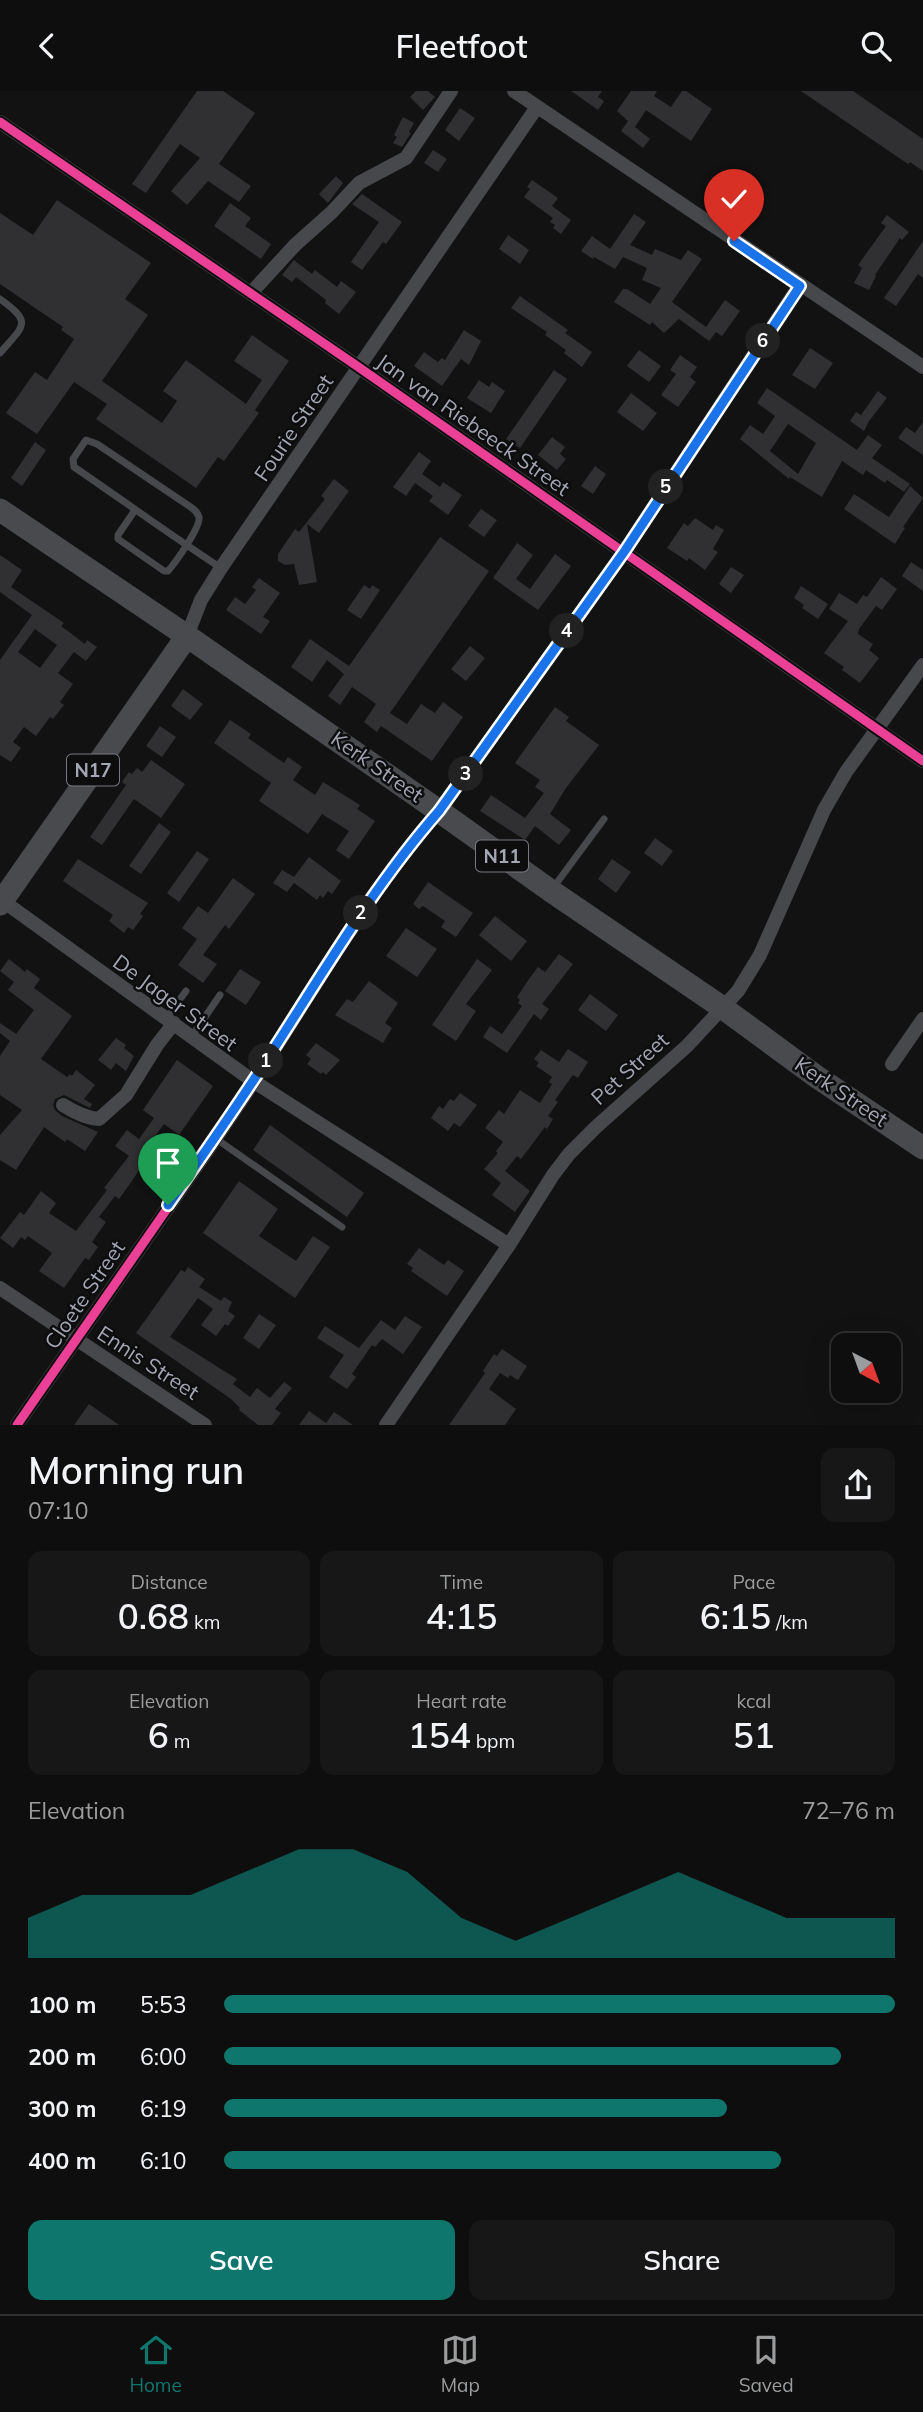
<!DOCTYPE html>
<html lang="en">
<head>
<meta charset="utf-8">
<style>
  body { margin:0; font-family:Mulish,sans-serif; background:#171717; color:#f1f3f6; height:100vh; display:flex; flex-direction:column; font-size:26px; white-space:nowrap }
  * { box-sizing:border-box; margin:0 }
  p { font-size:23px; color:#9b9c9e }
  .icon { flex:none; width:38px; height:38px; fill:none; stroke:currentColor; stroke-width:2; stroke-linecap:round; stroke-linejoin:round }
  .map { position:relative; height:1334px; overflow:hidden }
  .panel { display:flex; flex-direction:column; background:#0e0e0e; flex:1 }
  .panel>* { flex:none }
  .needle { width:46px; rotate:139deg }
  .buttons { position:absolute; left:831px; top:1242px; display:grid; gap:14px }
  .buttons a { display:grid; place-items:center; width:70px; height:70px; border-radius:14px; background:#0e0e0e; box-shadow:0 7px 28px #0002,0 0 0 2px #2e2e2e; font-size:35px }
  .pin { position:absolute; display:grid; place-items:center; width:60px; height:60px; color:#fff; margin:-72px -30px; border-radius:50% 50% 50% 0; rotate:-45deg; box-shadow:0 0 7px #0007 }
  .pin .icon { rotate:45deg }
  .km { position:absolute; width:35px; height:35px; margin:-18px; border-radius:50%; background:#222; color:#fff; font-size:19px; line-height:35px; text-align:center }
  .round { display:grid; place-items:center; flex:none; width:74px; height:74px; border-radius:14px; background:#171717 }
  .headline { display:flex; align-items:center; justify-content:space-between; height:119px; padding:0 28px }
  h1 { font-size:38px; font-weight:600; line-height:52px }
  .metrics { display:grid; grid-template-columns:repeat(3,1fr); gap:10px; height:119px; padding:7px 28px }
  .metrics div { display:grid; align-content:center; border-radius:14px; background:#171717; text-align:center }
  .metrics b { font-size:35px; font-weight:600 }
  .metrics small { font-size:19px; font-weight:400 }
  .metrics p { font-size:19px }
  .chart { height:196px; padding:14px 28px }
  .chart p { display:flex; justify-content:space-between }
  .chart svg { width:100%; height:126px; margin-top:7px; fill:#0f766e; opacity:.7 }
  .button { display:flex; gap:14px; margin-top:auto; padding:14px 28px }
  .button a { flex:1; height:80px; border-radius:14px; background:#0f766e; color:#fff; font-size:28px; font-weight:600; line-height:80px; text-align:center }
  .button a+a { background:#171717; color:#f1f3f6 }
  ul { padding:0 28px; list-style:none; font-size:23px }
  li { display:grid; grid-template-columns:112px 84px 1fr; align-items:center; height:52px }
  li i { height:18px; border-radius:9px; background:#0f766e }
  header { display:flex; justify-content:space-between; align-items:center; height:91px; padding:0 28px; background:#0e0e0e; font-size:32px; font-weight:600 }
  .dock { display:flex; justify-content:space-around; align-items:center; height:98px; border-top:2px solid #2e2e2e; background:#0e0e0e; font-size:19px; color:#9b9c9e }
  .dock a { display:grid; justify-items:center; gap:4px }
  .dock .current { color:#0f766e }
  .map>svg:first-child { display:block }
</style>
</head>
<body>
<header><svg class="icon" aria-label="back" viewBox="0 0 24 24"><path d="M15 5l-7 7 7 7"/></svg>Fleetfoot<svg class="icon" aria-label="search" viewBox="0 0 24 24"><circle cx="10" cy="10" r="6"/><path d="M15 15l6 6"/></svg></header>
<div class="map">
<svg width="923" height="1334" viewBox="0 0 923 1334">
  <rect width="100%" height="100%" fill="#121213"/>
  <path fill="#303032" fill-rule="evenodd" d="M 197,0 L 223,0 L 255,22 L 219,73 L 251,95 L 239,111 L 208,90 L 187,114 L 171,100 L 200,67 L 180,53 L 146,102 L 132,93 Z
    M 416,0 L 428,0 L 435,6 L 423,19 L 410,6 Z
    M 571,0 L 602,0 L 598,6 L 604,10 L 598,19 Z
    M 631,0 L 657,0 L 654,5 L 671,16 L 682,0 L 686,0 L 712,18 L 691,50 L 646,19 L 635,36 L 650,48 L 643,57 L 621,40 L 628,30 L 617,20 Z
    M 801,0 L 853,0 L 923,48 L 923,80 L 910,71 L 908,73 Z
    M 460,17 L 475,27 L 459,50 L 445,39 Z
    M 403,26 L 414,32 L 409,41 L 411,42 L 402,56 L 393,52 L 397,46 L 394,44 Z
    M 433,59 L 447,68 L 438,81 L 424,72 Z
    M 336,85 L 343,92 L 328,112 L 319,103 Z
    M 532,89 L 558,107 L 552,115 L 571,129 L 561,143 L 553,137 L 555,134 L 550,131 L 553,127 L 524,106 L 530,98 L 527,96 Z
    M 362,103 L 402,131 L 386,153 L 383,151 L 362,179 L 351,171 L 379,131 L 352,113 Z
    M 57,109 L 151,172 L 125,208 L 148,224 L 102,290 L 162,332 L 177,310 L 163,300 L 186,269 L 246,313 L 262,289 L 234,270 L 252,244 L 289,270 L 255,319 L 259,322 L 224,370 L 218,366 L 196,397 L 96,328 L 107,313 L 74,291 L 37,343 L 6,322 L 35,281 L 47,289 L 74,248 L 61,239 L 63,236 L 0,193 L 0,122 L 33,144 Z
    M 230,112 L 251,127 L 245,135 L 271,153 L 261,168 L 214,135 Z
    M 634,123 L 646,131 L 630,154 L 652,164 L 655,158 L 681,169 L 688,159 L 702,168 L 672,211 L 706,236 L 725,209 L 740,220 L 722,245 L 716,241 L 709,250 L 679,228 L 664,242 L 652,231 L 650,234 L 614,211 L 623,198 L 627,198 L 650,213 L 661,197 L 642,189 L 647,177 L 623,166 L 615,178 L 594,166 L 593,168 L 581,160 L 592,145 L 610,158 Z
    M 887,124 L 909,141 L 902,149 L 900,147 L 875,184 L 876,185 L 869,199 L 854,192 L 862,177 L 858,174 L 886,135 L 881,132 Z
    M 508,144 L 529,159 L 520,173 L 499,158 Z
    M 923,150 L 923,187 L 918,183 L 896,215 L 884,207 Z
    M 294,169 L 312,183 L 315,179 L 337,196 L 341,190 L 356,201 L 339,223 L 325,212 L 326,209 L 296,186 L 292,191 L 282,184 Z
    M 520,205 L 568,239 L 565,242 L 592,261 L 582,276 L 564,262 L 566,259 L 545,244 L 547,241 L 511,217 Z
    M 464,239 L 481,250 L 469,274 L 461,268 L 442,295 L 414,275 L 424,261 L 438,271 L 442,267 L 445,269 Z
    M 810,257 L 833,272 L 815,298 L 792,284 Z
    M 639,259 L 661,275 L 649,291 L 627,275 Z
    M 680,264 L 697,276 L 690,286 L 696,291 L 678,316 L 661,304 L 676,283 L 670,279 Z
    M 554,279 L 567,288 L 520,357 L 506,348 Z
    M 479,289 L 489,296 L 492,291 L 505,300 L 491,322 L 467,307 Z
    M 767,297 L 857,359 L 868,344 L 882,354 L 872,367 L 910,393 L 904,401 L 887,389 L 885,392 L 866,379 L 863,384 L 842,370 L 822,406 L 790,386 L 789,388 L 740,348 L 750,334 L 763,343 L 775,325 L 757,312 ZM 788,333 L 816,352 L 798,383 L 770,360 Z
    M 878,300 L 887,307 L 869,330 L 864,340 L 850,330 L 856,321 L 861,324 Z
    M 631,302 L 657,322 L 643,340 L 617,321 Z
    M 923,331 L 923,364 L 898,347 L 906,336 L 915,342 Z
    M 552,346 L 565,356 L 560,363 L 566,368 L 557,379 L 538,364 Z
    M 35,351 L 46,359 L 22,395 L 11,387 Z
    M 419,361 L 431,370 L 422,383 L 440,396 L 443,391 L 462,404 L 448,424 L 429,410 L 433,405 L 415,392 L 406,405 L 393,396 Z
    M 595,375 L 606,383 L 593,403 L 581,395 Z
    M 334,388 L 349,400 L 319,442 L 307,433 L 317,491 L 299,494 L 294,473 L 285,474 L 278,470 L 278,463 L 295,438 L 299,441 L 325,408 L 321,405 Z
    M 910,395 L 923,407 L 903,436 L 905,437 L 895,453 L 844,418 L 854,403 L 889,426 Z
    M 481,418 L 497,429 L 484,446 L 468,435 Z
    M 695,427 L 713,439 L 716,434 L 724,439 L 713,458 L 718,461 L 705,479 L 689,467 L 687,470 L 667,457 L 684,432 L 688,435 Z
    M 440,446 L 489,480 L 390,622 L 407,633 L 421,613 L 435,622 L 443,611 L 463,626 L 432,670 L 381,635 L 377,641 L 364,631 L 376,613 L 352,596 L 340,614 L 328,605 L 344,583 L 327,569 L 312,591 L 291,576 L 310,548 L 349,575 Z
    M 517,452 L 533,464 L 516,488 L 530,498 L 555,463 L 571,475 L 538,519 L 493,487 Z
    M 0,464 L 22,479 L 11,496 L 64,532 L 61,535 L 85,553 L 87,549 L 97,556 L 86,570 L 74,561 L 58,582 L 73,593 L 60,611 L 64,614 L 53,628 L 50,626 L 36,645 L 24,636 L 13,651 L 21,657 L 11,671 L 0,664 L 0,569 L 32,524 L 0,501 ZM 35,538 L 57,554 L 40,577 L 18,561 Z
    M 911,471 L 923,479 L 923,500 L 902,485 Z
    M 731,476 L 744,484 L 731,502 L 719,493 Z
    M 881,486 L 897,498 L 882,519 L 876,515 L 859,538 L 858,543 L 873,553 L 869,559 L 879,567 L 860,592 L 842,579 L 844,576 L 824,562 L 848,530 L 829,518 L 839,502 L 857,513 L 863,504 L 867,506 Z
    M 259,487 L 280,502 L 263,526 L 270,530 L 261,543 L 226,519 L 235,506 L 245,513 L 256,499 L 252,496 Z
    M 364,494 L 370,498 L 372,494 L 380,499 L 361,528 L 347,519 Z
    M 801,495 L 828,513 L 818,528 L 802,517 L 804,514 L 794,507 Z
    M 470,555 L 485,567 L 466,590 L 451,578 Z
    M 183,598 L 203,613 L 190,629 L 171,615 Z
    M 555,616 L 569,626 L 566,630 L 599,654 L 566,697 L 550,723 L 571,739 L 559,754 L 535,735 L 525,749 L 480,720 L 491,704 L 525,727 L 544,702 L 535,696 L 540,689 L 515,672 Z
    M 230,629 L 251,643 L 248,647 L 284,672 L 288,666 L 302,676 L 293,689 L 315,704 L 323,691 L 360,714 L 357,718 L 375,730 L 349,768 L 336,759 L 349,740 L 322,723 L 308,743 L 259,710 L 271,692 L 214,652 Z
    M 160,635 L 176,646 L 162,666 L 146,655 Z
    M 151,669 L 185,693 L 161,727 L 134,708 L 102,754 L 90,746 L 126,694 L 122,691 L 129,681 L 132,683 L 137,677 L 142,681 Z
    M 159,732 L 171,741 L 141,783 L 129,775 Z
    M 655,747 L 673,760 L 662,775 L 644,762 Z
    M 197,760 L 209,768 L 179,811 L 167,802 Z
    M 309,766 L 341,790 L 332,803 L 328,800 L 323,807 L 320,804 L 317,809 L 294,792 L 287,801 L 273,792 L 282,779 L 294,786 Z
    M 78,768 L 148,812 L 140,823 L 143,825 L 133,839 L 128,836 L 124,842 L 109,830 L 113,824 L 63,790 Z
    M 612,768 L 631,781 L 616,802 L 598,788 Z
    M 233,787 L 255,803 L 229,838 L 225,834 L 203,864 L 217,873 L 203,892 L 178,874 L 197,848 L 182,837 L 198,815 L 208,822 Z
    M 428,791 L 473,822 L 456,846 L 441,836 L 445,830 L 423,815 L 419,818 L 413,813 Z
    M 495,825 L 527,850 L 511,870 L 479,844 Z
    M 406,837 L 437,858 L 417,886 L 386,865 Z
    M 559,863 L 573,873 L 542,913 L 549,918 L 541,929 L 534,923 L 507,962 L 483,946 L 490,935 L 502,943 L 522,915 L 518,912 L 520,909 L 517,906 L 529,888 L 538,876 L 545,881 Z
    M 9,868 L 25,881 L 27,878 L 40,888 L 34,897 L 72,925 L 41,968 L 67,986 L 70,983 L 72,985 L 76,979 L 95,994 L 84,1008 L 92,1013 L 90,1017 L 64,1004 L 55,1008 L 53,1014 L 55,1019 L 62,1025 L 98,1041 L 85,1060 L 67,1048 L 65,1051 L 44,1036 L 16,1079 L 0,1069 L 0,1044 L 22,1019 L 0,1004 L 0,965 L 10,950 L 0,942 L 0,932 L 16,943 L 34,919 L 8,899 L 14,891 L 0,880 Z
    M 477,868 L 492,879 L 466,913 L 476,920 L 456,950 L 432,934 Z
    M 240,878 L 261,891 L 246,914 L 225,900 Z
    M 369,890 L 398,912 L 385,932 L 392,937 L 383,952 L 335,924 L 347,908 L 353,911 Z
    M 590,903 L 618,924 L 606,940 L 578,919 Z
    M 116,947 L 126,954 L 124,957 L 134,965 L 126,980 L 116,972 L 111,979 L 98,969 Z
    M 316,952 L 340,969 L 326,984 L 323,981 L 321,983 L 307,973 L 311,968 L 306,964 Z
    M 568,958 L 588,971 L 578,987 L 573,984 L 555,1009 L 558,1011 L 548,1025 L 553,1028 L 547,1038 L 545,1036 L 521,1068 L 517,1065 L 505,1080 L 530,1100 L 515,1121 L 492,1104 L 501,1092 L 484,1078 L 498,1062 L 496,1060 L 503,1051 L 485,1037 L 499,1019 L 504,1023 L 520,999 L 540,1012 L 552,993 L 549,991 L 552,986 L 536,975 L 539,972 L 534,968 L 541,959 L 559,971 Z
    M 177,969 L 213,995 L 179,1044 L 164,1033 L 148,1055 L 153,1059 L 127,1097 L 119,1108 L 115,1105 L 99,1126 L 106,1131 L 92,1151 L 98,1156 L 89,1169 L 85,1167 L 64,1197 L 39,1180 L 52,1162 L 28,1145 L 25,1149 L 21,1146 L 13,1157 L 0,1147 L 20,1121 L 24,1124 L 41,1100 L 56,1112 L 49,1122 L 76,1140 L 107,1099 L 104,1097 L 129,1065 L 115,1055 L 127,1039 L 139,1048 L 154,1027 L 143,1019 Z
    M 460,1002 L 477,1014 L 460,1036 L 454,1032 L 448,1040 L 431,1027 L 439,1015 L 443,1018 L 450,1008 L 454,1010 Z
    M 270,1034 L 364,1102 L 347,1126 L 253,1059 Z
    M 239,1090 L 278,1118 L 259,1145 L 296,1170 L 313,1145 L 330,1156 L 295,1207 L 203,1142 Z
    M 419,1157 L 444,1174 L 448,1169 L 464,1180 L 447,1205 L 411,1180 L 413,1177 L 407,1173 Z
    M 188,1176 L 205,1188 L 199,1196 L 221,1210 L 224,1206 L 232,1211 L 228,1220 L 235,1225 L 228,1235 L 225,1233 L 216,1245 L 201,1234 L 213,1218 L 198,1207 L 170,1246 L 237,1288 L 233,1293 L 250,1306 L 257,1297 L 270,1307 L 284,1291 L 292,1297 L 275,1318 L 281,1322 L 272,1334 L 258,1334 L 239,1319 L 240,1317 L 231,1308 L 136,1242 L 181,1179 L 185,1181 Z
    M 259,1223 L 276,1234 L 259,1258 L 243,1247 Z
    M 405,1225 L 422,1236 L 403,1263 L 382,1248 L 375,1256 L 372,1254 L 352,1283 L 356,1286 L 347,1298 L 329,1286 L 344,1264 L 317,1247 L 325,1235 L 359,1257 L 381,1229 L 395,1239 Z
    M 502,1258 L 527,1275 L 518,1289 L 510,1284 L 508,1287 L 500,1282 L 489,1298 L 516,1318 L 505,1334 L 449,1334 L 485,1282 L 483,1280 L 494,1263 L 497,1265 Z
    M 89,1313 L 119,1334 L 74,1334 Z
    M 309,1320 L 326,1332 L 334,1321 L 353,1334 L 299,1334 Z"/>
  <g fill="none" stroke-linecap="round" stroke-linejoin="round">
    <path stroke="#47484b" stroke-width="7" d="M 0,208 C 34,232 23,235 0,262
      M 135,419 L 118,444 L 118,448 L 164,480 L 168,480 C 175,472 201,436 199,426 C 198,423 195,419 192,417 L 97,353 L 86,349 L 73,368 L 74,376 L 77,378 C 125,411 172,445 221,477
      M 553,797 L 604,728
      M 167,926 L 186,900
      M 192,945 L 220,904
      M 215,1047 L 342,1136"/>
    <path stroke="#47484b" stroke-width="14" d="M 514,0 L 923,276
      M 0,31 L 357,275 L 923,670
      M 251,202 L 295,154 L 332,121 L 359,92 L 406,67 L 451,0
      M 187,545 L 201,509 L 221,477 L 537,16
      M 0,808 L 253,990 L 509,1154
      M 892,973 L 923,928
      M 63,1014 C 74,1021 85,1027 99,1028 L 126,1004 L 157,954 L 174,932
      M 0,1197 L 205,1334
      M 17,1334 C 96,1219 177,1106 254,990 C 314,898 367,802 439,720 L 624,461 L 799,195
      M 386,1334 L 509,1154 L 553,1084 L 569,1063 L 596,1036 L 687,955 L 738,900 L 760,864 L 824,719 L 846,681 L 923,574"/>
    <path stroke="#494a4d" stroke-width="23" d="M 0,419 L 187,545 L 439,720 L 551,800 L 723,917 L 817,986 L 923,1057
      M 0,813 L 187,545"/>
    <defs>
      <path id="cycleway" d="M 0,31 L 357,275 L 923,670
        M 17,1334 C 96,1219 177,1106 254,990 C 314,898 367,802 439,720 L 624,461 L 799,195"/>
    </defs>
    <use href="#cycleway" stroke="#0d0d0e" stroke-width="13"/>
    <use href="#cycleway" stroke="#ea4096" stroke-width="9"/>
  </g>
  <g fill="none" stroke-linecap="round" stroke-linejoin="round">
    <defs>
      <path id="route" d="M 168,1114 C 204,1062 241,1010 275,956 C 327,875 376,792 439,720 L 624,461 L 800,195 L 734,150"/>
    </defs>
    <use href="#route" stroke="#fff" stroke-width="14"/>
    <use href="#route" stroke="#1a73e8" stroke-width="9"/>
  </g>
  <g text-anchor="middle" stroke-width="5" stroke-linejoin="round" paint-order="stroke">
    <g fill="#0d0d0e" stroke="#767982" stroke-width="2">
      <rect x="67" y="663.5" width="52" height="31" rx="5"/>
      <rect x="476" y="749.5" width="52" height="31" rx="5"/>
    </g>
    <g font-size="19" font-weight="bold" fill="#a3a7b4">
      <text x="93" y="686">N17</text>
      <text x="502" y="772">N11</text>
    </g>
    <g font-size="21" fill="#a3a7b4" stroke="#0d0d0e">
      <text transform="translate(473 334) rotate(35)" y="7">Jan van Riebeeck Street</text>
      <text transform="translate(294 337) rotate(-56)" y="7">Fourie Street</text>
      <text transform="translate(377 676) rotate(35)" y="7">Kerk Street</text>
      <text transform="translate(175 912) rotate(36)" y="7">De Jager Street</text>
      <text transform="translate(630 978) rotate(-42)" y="7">Pet Street</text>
      <text transform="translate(841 1001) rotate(34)" y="7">Kerk Street</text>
      <text transform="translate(85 1204) rotate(-56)" y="7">Cloete Street</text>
      <text transform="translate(148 1272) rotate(33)" y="7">Ennis Street</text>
    </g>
  </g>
</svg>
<div class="buttons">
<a><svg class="needle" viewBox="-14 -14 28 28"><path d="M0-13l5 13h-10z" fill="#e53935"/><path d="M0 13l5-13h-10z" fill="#9b9c9e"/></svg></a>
</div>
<div class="pin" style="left:168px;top:1114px;background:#1e9e55"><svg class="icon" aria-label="arrive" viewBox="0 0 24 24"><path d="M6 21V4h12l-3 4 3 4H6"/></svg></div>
<div class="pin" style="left:734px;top:150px;background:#d93025"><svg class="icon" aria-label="check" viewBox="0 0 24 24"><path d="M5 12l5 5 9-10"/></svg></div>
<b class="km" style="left:266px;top:970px">1</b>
<b class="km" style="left:361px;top:822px">2</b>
<b class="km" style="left:466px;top:683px">3</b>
<b class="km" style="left:567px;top:540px">4</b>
<b class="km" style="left:666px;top:396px">5</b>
<b class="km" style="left:763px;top:250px">6</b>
</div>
<section class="panel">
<div class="headline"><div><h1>Morning run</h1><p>07:10</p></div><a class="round"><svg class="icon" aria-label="share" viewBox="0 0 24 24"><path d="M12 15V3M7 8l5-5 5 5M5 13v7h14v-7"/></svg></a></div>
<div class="metrics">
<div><p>Distance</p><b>0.68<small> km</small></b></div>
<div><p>Time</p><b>4:15</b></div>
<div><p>Pace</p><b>6:15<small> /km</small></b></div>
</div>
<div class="metrics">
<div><p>Elevation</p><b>6<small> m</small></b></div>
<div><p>Heart rate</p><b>154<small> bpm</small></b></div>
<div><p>kcal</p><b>51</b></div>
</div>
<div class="chart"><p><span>Elevation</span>72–76 m</p>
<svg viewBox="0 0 160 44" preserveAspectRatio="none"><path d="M0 44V30L10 22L20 22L30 22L40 14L50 6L60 6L70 14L80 30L90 38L100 30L110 22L120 14L130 22L140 30L150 30L160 30V44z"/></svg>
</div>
<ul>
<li><b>100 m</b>5:53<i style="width:100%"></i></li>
<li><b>200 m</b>6:00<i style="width:92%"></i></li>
<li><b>300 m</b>6:19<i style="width:75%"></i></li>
<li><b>400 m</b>6:10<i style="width:83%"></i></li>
</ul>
<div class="button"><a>Save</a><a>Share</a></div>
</section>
<nav class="dock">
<a class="current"><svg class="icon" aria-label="home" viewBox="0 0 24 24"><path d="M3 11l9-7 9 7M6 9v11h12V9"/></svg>Home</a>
<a><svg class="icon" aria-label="map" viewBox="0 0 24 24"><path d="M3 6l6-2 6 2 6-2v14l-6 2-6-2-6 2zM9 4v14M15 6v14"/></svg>Map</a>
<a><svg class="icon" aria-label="saved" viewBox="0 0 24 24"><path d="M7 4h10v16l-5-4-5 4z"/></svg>Saved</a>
</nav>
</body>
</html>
